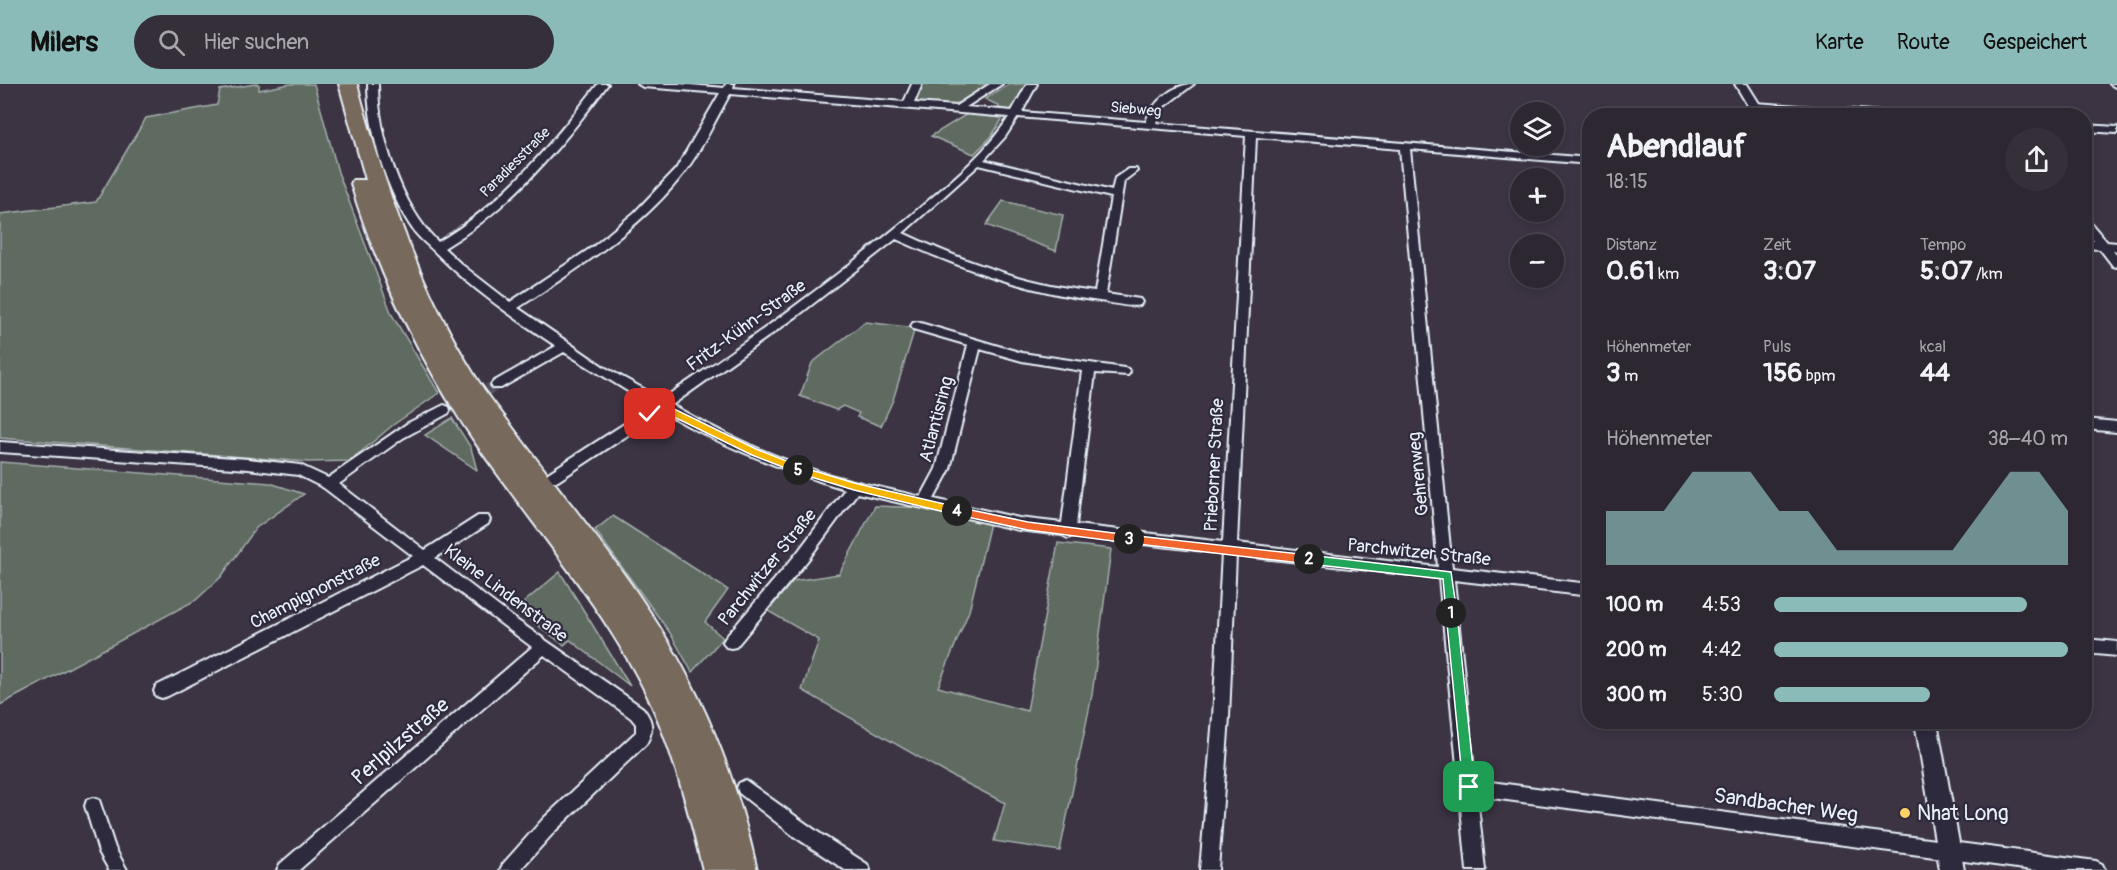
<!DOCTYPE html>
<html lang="de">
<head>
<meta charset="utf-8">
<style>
  body { margin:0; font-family:Pangolin,sans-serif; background:#352f3a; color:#f1f3f6; height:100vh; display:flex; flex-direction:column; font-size:22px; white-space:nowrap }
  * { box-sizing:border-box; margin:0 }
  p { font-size:20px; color:#a7a5ac }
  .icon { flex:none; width:33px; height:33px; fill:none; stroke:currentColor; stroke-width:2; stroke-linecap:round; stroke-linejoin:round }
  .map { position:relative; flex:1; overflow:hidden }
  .details { position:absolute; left:1582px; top:24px; width:510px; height:621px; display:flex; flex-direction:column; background:#2d2732; border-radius:24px; box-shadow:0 3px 9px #0003,0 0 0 2px #48444d }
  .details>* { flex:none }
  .fabs { position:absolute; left:1510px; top:18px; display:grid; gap:12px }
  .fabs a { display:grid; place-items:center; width:54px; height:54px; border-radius:50%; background:#2d2732; box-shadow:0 3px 9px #0003,0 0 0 2px #48444d; font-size:30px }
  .pin { position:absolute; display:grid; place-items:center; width:51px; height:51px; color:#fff; margin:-26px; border-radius:12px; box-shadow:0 3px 9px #0006 }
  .km { position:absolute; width:30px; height:30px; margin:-15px; border-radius:50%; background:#222; color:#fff; font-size:16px; line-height:30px; text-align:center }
  .round { display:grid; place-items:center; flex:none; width:63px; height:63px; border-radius:32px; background:#352f3a }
  .head { display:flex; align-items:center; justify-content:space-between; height:102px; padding:0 24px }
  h1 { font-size:33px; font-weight:800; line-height:45px }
  .stats { display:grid; grid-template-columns:repeat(3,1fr); gap:9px; height:102px; padding:6px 24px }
  .stats div { display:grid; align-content:center }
  .stats b { font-size:26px; font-weight:800 }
  .stats small { font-size:16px; font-weight:400 }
  .stats p { font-size:16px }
  .chart { height:168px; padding:12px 24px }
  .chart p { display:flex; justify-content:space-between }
  .chart svg { width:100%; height:108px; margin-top:6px; fill:#8bbbb9; opacity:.7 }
  ul { padding:0 24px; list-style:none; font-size:20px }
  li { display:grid; grid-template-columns:96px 72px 1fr; align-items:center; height:45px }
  li i { height:15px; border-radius:8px; background:#8bbbb9 }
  header { display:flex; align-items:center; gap:36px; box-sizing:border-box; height:84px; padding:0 30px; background:#8bbbb9; color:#111 }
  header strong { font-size:28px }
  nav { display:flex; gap:33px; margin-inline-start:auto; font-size:21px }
  .search { width:420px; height:54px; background:#352f3a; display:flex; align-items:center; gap:15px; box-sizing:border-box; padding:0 21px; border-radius:33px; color:#a7a5ac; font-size:22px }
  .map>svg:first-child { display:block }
</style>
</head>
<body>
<header>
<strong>Milers</strong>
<div class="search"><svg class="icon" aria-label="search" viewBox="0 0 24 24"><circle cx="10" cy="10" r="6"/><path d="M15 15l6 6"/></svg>Hier suchen</div>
<nav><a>Karte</a><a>Route</a><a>Gespeichert</a></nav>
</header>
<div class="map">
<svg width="2117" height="786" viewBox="0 0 2117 786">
  <rect width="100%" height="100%" fill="#3c3443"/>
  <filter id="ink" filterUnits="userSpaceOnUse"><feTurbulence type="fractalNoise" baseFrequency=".0167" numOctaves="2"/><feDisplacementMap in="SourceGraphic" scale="12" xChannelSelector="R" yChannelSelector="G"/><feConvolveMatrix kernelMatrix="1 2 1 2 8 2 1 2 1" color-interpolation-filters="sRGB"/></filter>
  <g filter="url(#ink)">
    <path fill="#5e6b60" stroke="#a3aeac" stroke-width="1.5" d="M 255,0 L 259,0 L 259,6 L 290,0 L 314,0 L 338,88 L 392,231 L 439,309 L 393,341 L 350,377 L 308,378 L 0,354 L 0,130 L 96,118 L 146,34 L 217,21 L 220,6 Z
      M 923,0 L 984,0 L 987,2 L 953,22 L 915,19 Z
      M 1009,0 L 1030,0 L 1011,26 L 998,24 L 999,22 L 985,15 Z
      M 967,30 L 1003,34 L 991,53 L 974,70 L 931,52 Z
      M 1003,117 L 1063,131 L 1056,167 L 986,141 Z
      M 865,238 L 915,244 L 893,316 L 881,342 L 857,333 L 859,329 L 843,322 L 836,326 L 800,312 L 812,279 Z
      M 452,334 L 471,364 L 477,386 L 425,351 Z
      M 0,378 L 270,399 L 304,410 L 256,444 L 221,493 L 196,516 L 0,621 Z
      M 875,422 L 928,424 L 990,439 L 969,527 L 938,603 L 1027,627 L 1058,459 L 1111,465 L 1092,611 L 1060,767 L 994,757 L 1005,719 L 948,690 L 802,606 L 819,556 L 768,527 L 793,497 L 839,490 Z
      M 613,432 L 728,506 L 705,538 L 723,554 L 692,588 L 670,549 L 595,446 Z
      M 560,488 L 630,602 L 570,556 L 564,561 L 516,525 Z"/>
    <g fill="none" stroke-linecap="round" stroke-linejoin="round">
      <path stroke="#56505e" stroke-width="11" stroke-dasharray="11 5" stroke-linecap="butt" d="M 444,326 L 497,301"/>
      <defs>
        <path id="street" d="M 368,0 L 378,0 C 378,51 401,122 438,158 C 504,119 551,60 598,0 L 608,0 C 562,62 511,124 444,164 L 461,180 L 510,218 L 594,162 L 635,128 L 676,85 L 720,9 L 643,3 L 638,0 L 679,0 L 724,4 L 726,0 L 734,0 L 733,4 L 904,18 L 912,0 L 922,0 L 914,19 L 956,22 L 990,0 L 1002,0 L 966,23 L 1012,27 L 1027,0 L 1037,0 L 1022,28 L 1146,38 C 1152,18 1173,0 1194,0 L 1162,24 L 1156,39 L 1590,74 L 1590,80 L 1410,65 L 1452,484 L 1590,500 L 1590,512 L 1454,496 L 1475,696 L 2096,777 L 2102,780 L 2105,786 L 2032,786 L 1477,712 L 1485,786 L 1467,786 L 1439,494 L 1236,471 L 1229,633 L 1218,786 L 1200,786 L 1213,633 L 1222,469 L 1073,452 L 1068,454 L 1062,451 L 1019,446 L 857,409 L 807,477 L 736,563 L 731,564 L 726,563 L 723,558 L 726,553 L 797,469 L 845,405 C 781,386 720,361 663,328 L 558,397 L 548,397 L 546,393 L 548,389 L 652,322 L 564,268 L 501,304 L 493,304 L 491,301 L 493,298 L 556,262 C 514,234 472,205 437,170 C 429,162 420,155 414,147 C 387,109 368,47 368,0 ZM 730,10 L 1009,33 C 984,72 944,103 909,133 C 830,198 747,259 662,315 L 604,283 L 518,224 C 577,185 640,146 684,89 C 702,66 715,36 730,10 ZM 1018,33 L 1246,52 L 1223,458 L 1076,441 L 1095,289 L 1128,291 L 1130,288 L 1128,285 L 1124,284 L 1022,269 L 917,238 L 913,239 L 911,242 L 913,245 L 968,261 L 936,385 L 921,413 C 880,403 837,395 797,380 C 754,365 711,343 672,321 L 800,230 L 896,155 C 962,185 1027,208 1099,217 C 1111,218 1128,224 1140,221 L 1142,218 L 1140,215 L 1106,210 L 1124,97 L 1137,87 L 1136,85 L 1128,85 L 1115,94 L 1112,107 L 984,76 L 1005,53 ZM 1256,53 L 1400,65 L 1438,483 L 1237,459 ZM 979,81 L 1111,113 L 1095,208 C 1026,200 965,178 903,149 ZM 980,265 L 1022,277 L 1082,287 L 1062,439 L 1019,434 L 934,415 L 950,385 Z
          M 2110,0 L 2117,0 L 2117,4 Z
          M 1755,19 L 1899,29 L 1904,32 L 1849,32 L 1752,24 L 1750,22 Z
          M 2085,41 L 2117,43 L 2117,49 L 2085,47 Z
          M 2085,136 L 2089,137 L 2107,158 L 2117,159 L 2117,167 L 2113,166 L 2117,171 L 2117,183 L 2113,182 L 2100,165 L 2085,164 L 2085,156 L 2094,157 L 2085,146 Z
          M 444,321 L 449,323 L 450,326 L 449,329 L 403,354 L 339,400 L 425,466 L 478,432 L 488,432 L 490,436 L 488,440 L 435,474 L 515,535 L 643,624 C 653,637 654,646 646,660 L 556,746 L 520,786 L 500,786 L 503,780 L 544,734 L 636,648 L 636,640 L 631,634 L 544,571 L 299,786 L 277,786 L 280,780 L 532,563 L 423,481 L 168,612 L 162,614 L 156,612 L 154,607 L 156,602 L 413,472 L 324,404 L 298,391 L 248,385 L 0,368 L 0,358 L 248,375 L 300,381 L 328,394 L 408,339 Z
          M 2085,335 L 2117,338 L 2117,348 L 2085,345 Z
          M 2085,555 L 2117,558 L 2117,572 L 2085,569 Z
          M 745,696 L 822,751 L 867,780 L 870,786 L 845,786 L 795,753 L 739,709 L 737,704 L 739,699 Z
          M 93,714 L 99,716 L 115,764 L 127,786 L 109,786 L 99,768 L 85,722 L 87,716 Z"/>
        <path id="secondary" d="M 1735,0 L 1747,0 L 1767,32 L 1754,32 Z
          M 1915,638 L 1937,638 L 1964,786 L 1940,786 Z"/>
        <path id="highway" d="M 339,0 L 357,0 C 384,102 419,202 475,292 C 488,313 504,331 518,351 C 565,415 618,476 660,544 C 707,619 738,700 757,786 L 703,786 C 688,725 673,665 646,609 C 602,521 533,442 477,361 C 422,281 379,192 351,100 L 353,96 L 366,96 Z"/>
      </defs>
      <use href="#street" stroke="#e8f1f8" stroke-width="4"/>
      <use href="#secondary" stroke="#e8f1f8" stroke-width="4"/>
      <use href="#highway" stroke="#e8f1f8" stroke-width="4"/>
      <use href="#street" fill="#2f2a3d" fill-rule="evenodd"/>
      <use href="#secondary" fill="#2f2a3d" fill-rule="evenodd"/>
      <use href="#highway" fill="#77695c" fill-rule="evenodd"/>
    </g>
  </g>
  <path fill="#22a559" stroke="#fff" stroke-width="1.5" d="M 1451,524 L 1457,529 L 1475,703 L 1469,709 L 1463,703 L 1446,529 Z"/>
  <path fill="#22a559" stroke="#fff" stroke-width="1.5" d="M 1309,471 L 1451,488 L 1457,529 L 1451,533 L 1446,529 L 1443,495 L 1309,480 L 1304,475 Z"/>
  <path fill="#f0652b" stroke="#fff" stroke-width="1.5" d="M 1129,451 L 1309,471 L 1314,475 L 1309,480 L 1129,459 L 1124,455 Z"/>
  <path fill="#f0652b" stroke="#fff" stroke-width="1.5" d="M 957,423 L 1028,438 L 1129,451 L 1134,455 L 1129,459 L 1028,446 L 953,430 L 953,424 Z"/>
  <path fill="#f5b400" stroke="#fff" stroke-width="1.5" d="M 798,382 L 854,399 L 957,423 L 962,427 L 957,431 L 854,406 L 795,388 L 793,386 Z"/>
  <path fill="#f5b400" stroke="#fff" stroke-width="1.5" d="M 662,319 L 758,366 L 802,383 L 803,386 L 798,389 L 752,371 L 662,327 L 654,332 L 647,332 L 647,327 Z"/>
  <circle fill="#ffd166" stroke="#2f2a3d" stroke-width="2" cx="1905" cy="729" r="6"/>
  <g text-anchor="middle" stroke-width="4.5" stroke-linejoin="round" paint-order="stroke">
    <g font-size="15" fill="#e8f1f8" stroke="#2f2a3d">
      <text transform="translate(1136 25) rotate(5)" y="5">Siebweg</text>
      <text transform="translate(515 78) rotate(-45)" y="5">Paradiesstraße</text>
    </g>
    <g font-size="18" fill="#e8f1f8" stroke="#2f2a3d">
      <text transform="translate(746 241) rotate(-36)" y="6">Fritz-Kühn-Straße</text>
      <text transform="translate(936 335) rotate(-75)" y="6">Atlantisring</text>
      <text transform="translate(1214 381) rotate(-87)" y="6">Prieborner Straße</text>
      <text transform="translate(1418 390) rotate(-96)" y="6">Gehrenweg</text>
      <text transform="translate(1419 468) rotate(6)" y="6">Parchwitzer Straße</text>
      <text transform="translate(767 483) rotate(-51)" y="6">Parchwitzer Straße</text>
      <text transform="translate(315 507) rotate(-27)" y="6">Champignonstraße</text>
      <text transform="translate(506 509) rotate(37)" y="6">Kleine Lindenstraße</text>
    </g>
    <g font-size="21" fill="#e8f1f8" stroke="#2f2a3d">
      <text transform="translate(400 657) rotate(-41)" y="7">Perlpilzstraße</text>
      <text transform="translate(1786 721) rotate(8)" y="7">Sandbacher Weg</text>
    </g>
    <g font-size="21" fill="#e8f1f8" stroke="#2f2a3d" text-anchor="start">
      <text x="1917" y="736">Nhat Long</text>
    </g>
  </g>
</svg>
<div class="fabs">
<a><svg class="icon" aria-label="layers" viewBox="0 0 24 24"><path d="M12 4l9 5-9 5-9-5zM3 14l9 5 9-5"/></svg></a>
<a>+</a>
<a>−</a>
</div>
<div class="pin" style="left:1469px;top:703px;background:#1e9e55"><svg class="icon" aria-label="arrive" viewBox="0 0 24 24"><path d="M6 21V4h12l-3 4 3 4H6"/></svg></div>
<div class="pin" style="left:650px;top:330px;background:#d93025"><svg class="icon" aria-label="check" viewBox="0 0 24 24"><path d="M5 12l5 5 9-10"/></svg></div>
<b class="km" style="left:1451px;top:529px">1</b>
<b class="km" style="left:1309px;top:475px">2</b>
<b class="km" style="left:1129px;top:455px">3</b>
<b class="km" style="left:957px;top:427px">4</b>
<b class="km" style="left:798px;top:386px">5</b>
<section class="details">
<div class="head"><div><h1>Abendlauf</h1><p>18:15</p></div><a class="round"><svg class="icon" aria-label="share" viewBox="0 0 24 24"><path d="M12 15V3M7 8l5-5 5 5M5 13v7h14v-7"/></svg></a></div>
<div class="stats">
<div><p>Distanz</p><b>0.61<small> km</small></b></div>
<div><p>Zeit</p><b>3:07</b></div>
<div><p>Tempo</p><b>5:07<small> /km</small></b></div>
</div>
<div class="stats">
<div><p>Höhenmeter</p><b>3<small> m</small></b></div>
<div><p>Puls</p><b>156<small> bpm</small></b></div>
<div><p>kcal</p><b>44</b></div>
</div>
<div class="chart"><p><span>Höhenmeter</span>38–40 m</p>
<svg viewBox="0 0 160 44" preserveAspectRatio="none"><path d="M0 44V22L10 22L20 22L30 6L40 6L50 6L60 22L70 22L80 38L90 38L100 38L110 38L120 38L130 22L140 6L150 6L160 22V44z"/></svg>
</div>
<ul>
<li><b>100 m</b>4:53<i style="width:86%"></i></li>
<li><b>200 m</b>4:42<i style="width:100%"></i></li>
<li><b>300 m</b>5:30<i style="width:53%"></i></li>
</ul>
</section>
</div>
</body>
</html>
